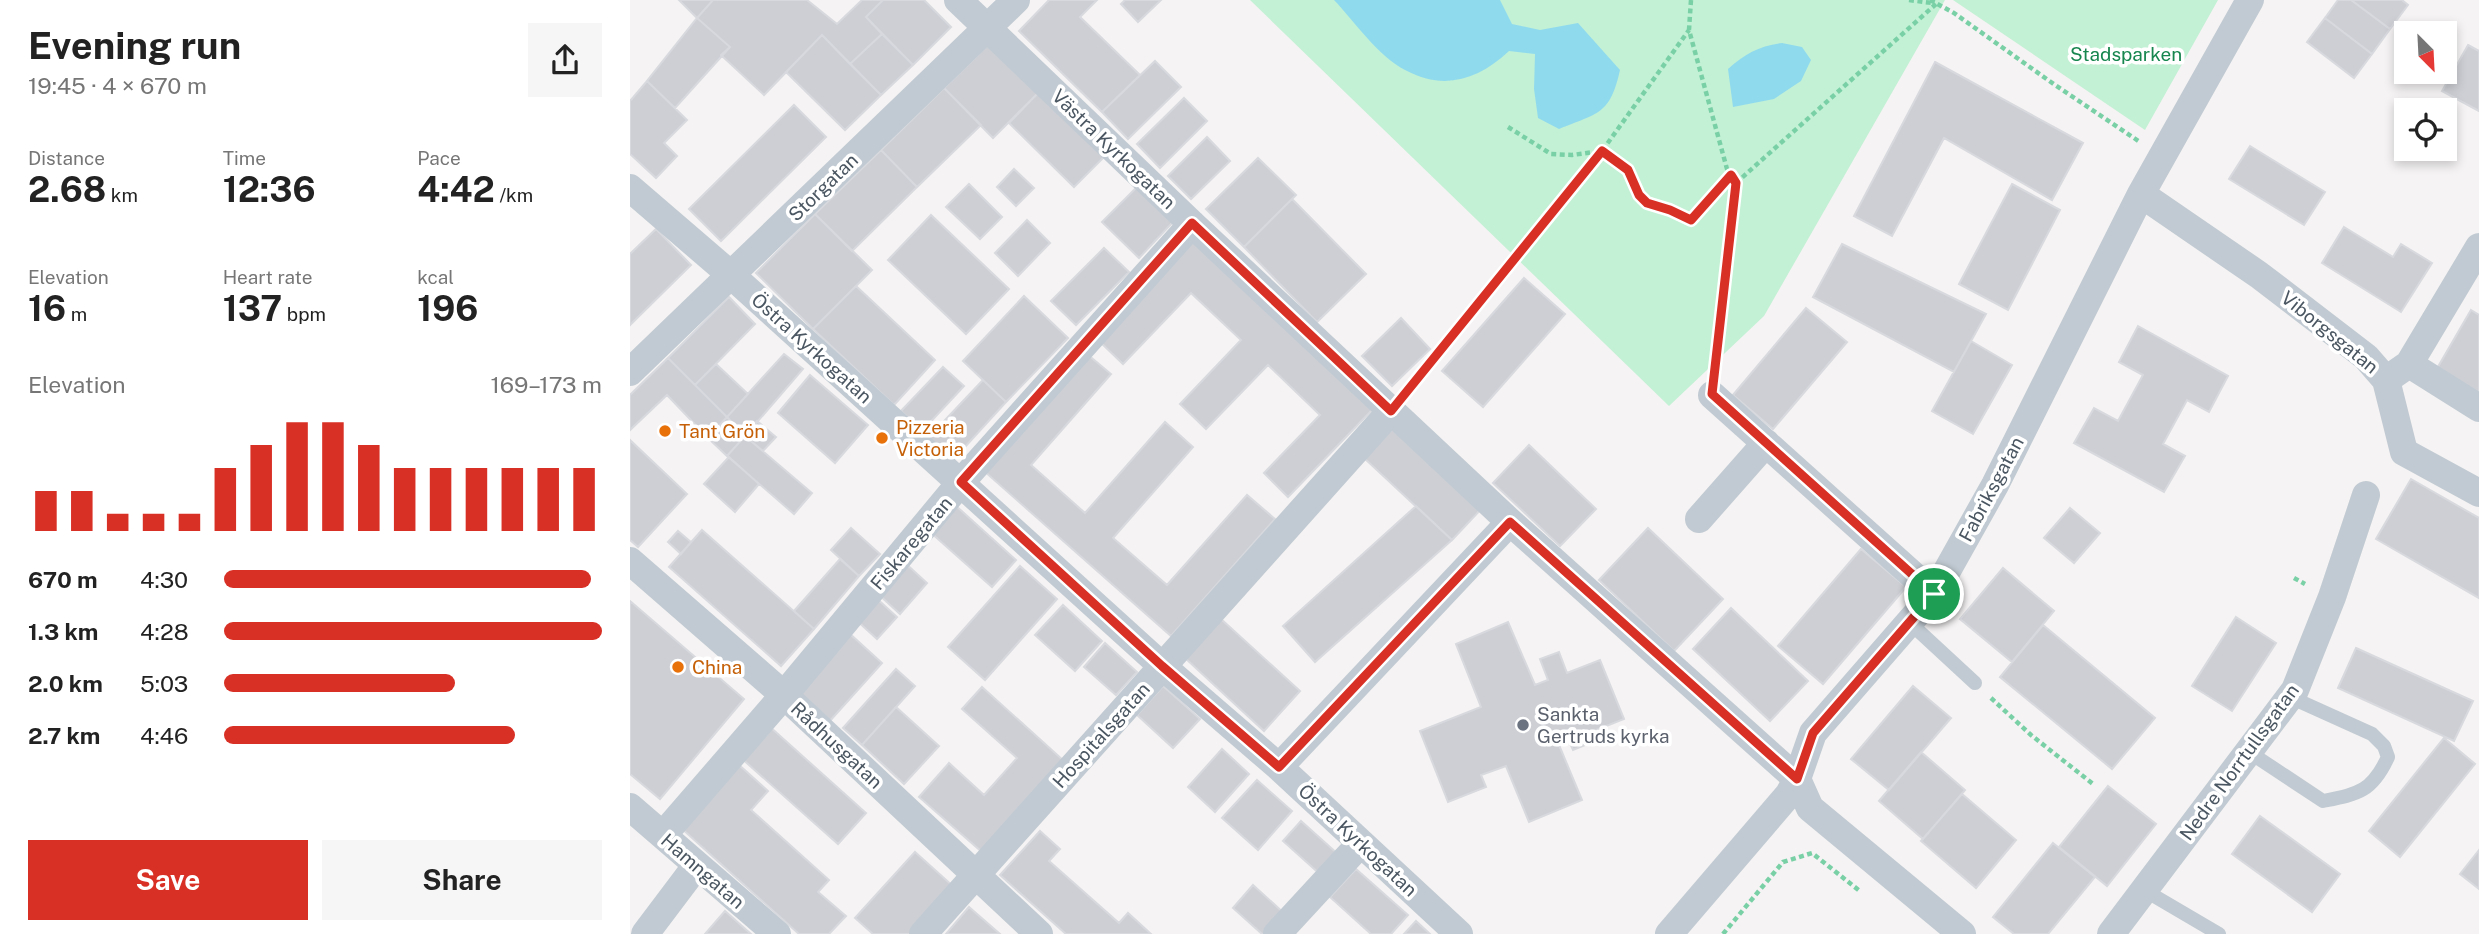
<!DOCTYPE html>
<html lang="en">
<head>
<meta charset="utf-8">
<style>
  body { margin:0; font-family:"Public Sans",sans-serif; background:#f6f6f6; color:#222; height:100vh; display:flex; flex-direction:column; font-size:26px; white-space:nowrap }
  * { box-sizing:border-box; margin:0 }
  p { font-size:23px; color:#767676 }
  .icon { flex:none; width:38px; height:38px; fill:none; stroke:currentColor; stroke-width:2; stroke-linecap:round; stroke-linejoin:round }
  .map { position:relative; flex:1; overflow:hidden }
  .sheet { display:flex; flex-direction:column; background:#fff; width:630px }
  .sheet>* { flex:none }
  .needle { width:46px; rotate:156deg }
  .buttons { position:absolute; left:1764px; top:21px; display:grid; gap:14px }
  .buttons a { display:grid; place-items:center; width:63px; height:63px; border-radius:0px; background:#fff; box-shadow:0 4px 10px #0003; font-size:35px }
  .pin { position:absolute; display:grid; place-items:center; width:60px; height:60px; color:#fff; margin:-30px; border:4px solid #fff; border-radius:50%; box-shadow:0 2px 7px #0007 }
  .round { display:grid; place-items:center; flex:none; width:74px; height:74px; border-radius:0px; background:#f6f6f6 }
  .headline { display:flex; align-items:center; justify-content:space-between; height:119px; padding:0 28px }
  h1 { font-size:38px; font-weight:700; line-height:52px }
  .stats { display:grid; grid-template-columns:repeat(3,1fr); gap:10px; height:119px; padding:7px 28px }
  .stats div { display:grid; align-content:center }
  .stats b { font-size:35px; font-weight:700 }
  .stats small { font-size:19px; font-weight:400 }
  .stats p { font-size:19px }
  .chart { height:196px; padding:14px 28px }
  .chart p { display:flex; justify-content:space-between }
  .chart svg { width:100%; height:126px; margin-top:7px; stroke:#d93025; stroke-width:6 }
  .primary-button { display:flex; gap:14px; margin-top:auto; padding:14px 28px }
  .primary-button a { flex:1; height:80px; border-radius:0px; background:#d93025; color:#fff; font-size:28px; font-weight:700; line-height:80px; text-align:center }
  .primary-button a+a { background:#f6f6f6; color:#222 }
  ul { padding:0 28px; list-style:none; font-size:23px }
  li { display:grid; grid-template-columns:112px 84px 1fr; align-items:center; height:52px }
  li i { height:18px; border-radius:9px; background:#d93025 }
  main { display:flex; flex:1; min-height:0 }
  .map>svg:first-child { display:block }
</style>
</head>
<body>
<main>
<section class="sheet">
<div class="headline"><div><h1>Evening run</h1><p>19:45 · 4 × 670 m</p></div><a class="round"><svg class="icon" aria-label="share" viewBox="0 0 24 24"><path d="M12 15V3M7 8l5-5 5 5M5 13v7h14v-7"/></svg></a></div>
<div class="stats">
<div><p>Distance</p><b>2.68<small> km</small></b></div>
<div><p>Time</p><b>12:36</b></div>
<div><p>Pace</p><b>4:42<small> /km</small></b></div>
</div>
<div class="stats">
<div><p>Elevation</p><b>16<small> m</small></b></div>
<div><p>Heart rate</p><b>137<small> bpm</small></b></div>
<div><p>kcal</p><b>196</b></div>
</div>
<div class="chart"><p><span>Elevation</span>169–173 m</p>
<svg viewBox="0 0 160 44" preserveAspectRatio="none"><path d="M5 44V30M15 44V30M25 44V38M35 44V38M45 44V38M55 44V22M65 44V14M75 44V6M85 44V6M95 44V14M105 44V22M115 44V22M125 44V22M135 44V22M145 44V22M155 44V22"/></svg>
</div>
<ul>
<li><b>670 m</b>4:30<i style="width:97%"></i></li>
<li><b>1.3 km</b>4:28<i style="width:100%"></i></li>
<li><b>2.0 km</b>5:03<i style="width:61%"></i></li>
<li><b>2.7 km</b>4:46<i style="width:77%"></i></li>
</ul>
<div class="primary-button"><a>Save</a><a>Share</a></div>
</section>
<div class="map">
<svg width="1849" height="934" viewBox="0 0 1849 934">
  <rect width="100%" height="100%" fill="#f5f3f3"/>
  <path fill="#c3f1d5" d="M 620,0 L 1315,0 L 1134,316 L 1039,406 Z
    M 1323,0 L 1588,0 L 1515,130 Z"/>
  <path fill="#90daee" d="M 704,0 L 870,0 L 882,24 L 910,30 L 948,23 L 990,70 C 980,115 968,113 929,129 L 908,118 L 904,89 L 905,54 L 879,51 C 848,80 814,91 775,70 C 749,57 724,21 704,0 Z
    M 1152,43 L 1172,47 L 1181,60 L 1171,81 L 1144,99 L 1103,107 L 1098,69 C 1115,54 1129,46 1152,43 Z"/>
  <path fill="#cdcfd5" stroke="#d7d9de" stroke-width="2" d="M 49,0 L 83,0 L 67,18 Z
    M 83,0 L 177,0 L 207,24 L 232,0 L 253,0 L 236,17 L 252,34 L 220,64 L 192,35 L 134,95 L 91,55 L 100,47 L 67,18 Z
    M 253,0 L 294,0 L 321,27 L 283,65 L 236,17 Z
    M 419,0 L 467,0 L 450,17 L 510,75 L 472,112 L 389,31 Z
    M 495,0 L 531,0 L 508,22 L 491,4 Z
    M 1708,0 L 1721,0 L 1760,29 L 1742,54 L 1695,18 Z
    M 1721,0 L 1772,0 L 1778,5 L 1760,29 Z
    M 67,18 L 100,47 L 45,108 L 17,81 Z
    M 1695,18 L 1742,54 L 1724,78 L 1677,42 Z
    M 252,34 L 283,65 L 251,95 L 220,64 Z
    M 192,35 L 251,95 L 215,130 L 156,72 Z
    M 363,40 L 411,90 L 363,138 L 314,88 Z
    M 1838,45 L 1849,51 L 1849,111 L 1812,91 Z
    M 525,61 L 551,87 L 498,139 L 472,112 Z
    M 1305,62 L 1453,143 L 1422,200 L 1314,138 L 1262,236 L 1224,216 Z
    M 17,81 L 57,120 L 34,143 L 47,156 L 26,178 L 0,154 L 0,101 Z
    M 314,88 L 351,125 L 287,187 L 251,150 Z
    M 411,90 L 477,154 L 444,187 L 379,123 Z
    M 554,98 L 577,121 L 530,168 L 507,144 Z
    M 164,105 L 196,137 L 91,241 L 59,209 Z
    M 577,137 L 600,161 L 561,199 L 538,176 Z
    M 1620,146 L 1695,192 L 1674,225 L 1599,179 Z
    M 251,150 L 287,187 L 222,251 L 185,214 Z
    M 628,158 L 666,195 L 614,247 L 576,209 Z
    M 384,169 L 404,188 L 386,206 L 367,187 Z
    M 339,184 L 372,217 L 350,239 L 316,207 Z
    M 1382,184 L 1430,210 L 1378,310 L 1329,284 Z
    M 508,186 L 544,221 L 509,258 L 472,222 Z
    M 662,199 L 736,274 L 687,322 L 614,247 Z
    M 185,214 L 242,270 L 183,329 L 126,273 Z
    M 301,215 L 379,289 L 336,334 L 258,260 Z
    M 397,220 L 420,243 L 388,276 L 365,253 Z
    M 1714,227 L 1763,257 L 1771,244 L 1802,263 L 1771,312 L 1692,263 Z
    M 26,229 L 61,265 L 0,325 L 0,254 Z
    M 565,239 L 743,409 L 658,497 L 634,473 L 690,415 L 638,365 L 576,429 L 550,404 L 611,340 L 561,293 L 493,364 L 468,340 Z
    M 1212,244 L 1356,314 L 1324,372 L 1183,297 Z
    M 474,248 L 499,272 L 446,325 L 421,301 Z
    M 894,278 L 935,314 L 853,407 L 812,371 Z
    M 226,286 L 305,360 L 264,405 L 183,329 Z
    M 394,296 L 438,338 L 376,402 L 333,361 Z
    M 99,297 L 125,324 L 65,385 L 38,358 Z
    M 1176,308 L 1217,342 L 1143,429 L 1103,395 Z
    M 1841,310 L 1849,315 L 1849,398 L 1805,372 Z
    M 771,318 L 800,349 L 762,386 L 732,356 Z
    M 1508,326 L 1598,376 L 1579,412 L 1557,400 L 1533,444 L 1555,456 L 1534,492 L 1444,443 L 1464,408 L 1488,421 L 1513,375 L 1489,362 Z
    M 1341,341 L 1382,365 L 1343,434 L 1302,411 Z
    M 154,354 L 173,369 L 115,436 L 97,417 Z
    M 457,354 L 481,374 L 401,465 L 455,513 L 535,422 L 563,447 L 483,538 L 537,585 L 617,495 L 645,519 L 541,636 L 354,471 Z
    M 38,358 L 97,417 L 78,438 L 37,395 L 0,430 L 0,395 Z
    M 86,364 L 118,394 L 97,417 L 65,385 Z
    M 313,367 L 334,386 L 292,431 L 271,411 Z
    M 180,375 L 238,425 L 205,463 L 148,413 Z
    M 353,380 L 376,402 L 323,460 L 299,437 Z
    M 97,417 L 115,436 L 97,456 L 78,438 Z
    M 127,421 L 146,437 L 133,451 L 115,436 Z
    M 766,423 L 855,505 L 822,540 L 734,458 Z
    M 115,436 L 182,493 L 164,514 L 97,456 Z
    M 0,440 L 57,494 L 8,547 L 0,540 Z
    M 899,445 L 966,509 L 930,546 L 863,483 Z
    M 99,457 L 129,484 L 105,512 L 74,484 Z
    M 1781,479 L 1849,518 L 1849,598 L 1746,539 Z
    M 325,505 L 386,560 L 362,587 L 300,532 Z
    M 786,506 L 822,540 L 685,662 L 653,626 Z
    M 1440,508 L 1470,533 L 1444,563 L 1414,538 Z
    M 221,528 L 250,554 L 229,576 L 201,550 Z
    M 1018,528 L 1093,599 L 1044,651 L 969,580 Z
    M 72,530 L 184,629 L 151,666 L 39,567 Z
    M 48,531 L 61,542 L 51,554 L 38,542 Z
    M 1231,549 L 1276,587 L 1193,684 L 1148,646 Z
    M 210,559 L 229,576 L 184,629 L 164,611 Z
    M 274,562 L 297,583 L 270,614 L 247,593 Z
    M 390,566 L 427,599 L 355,680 L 318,647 Z
    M 1373,568 L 1424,611 L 1382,662 L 1330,619 Z
    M 244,596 L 267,617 L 247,639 L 224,618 Z
    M 0,601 L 114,699 L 30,799 L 0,774 Z
    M 433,605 L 472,641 L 445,671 L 405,635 Z
    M 1101,608 L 1178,681 L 1140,721 L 1063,649 Z
    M 1606,617 L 1646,643 L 1602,711 L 1562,686 Z
    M 591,619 L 670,691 L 634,731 L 555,658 Z
    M 878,622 L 905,685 L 918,680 L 910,659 L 929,652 L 937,673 L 970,660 L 994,719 L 966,730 L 970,739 L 943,750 L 939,741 L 929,745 L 952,800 L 899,822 L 876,766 L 851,775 L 856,787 L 818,802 L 790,731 L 851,707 L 826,644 Z
    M 1413,625 L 1525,718 L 1482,769 L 1370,677 Z
    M 219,633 L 252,663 L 198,723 L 164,693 Z
    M 475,643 L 507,672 L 486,695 L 454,667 Z
    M 1726,648 L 1843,701 L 1824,741 L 1708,688 Z
    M 266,669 L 285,686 L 232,745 L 213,728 Z
    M 533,686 L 570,719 L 543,748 L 507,715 Z
    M 1283,686 L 1321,718 L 1259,790 L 1221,759 Z
    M 352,687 L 434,761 L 352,852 L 289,797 L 319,763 L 354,795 L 387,758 L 332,709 Z
    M 266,707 L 309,746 L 274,784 L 232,745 Z
    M 139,726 L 236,813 L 208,844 L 110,757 Z
    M 1814,738 L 1845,764 L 1770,857 L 1739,831 Z
    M 592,749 L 619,774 L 585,812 L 558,787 Z
    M 1291,752 L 1335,790 L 1293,839 L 1249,801 Z
    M 108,764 L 138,791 L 121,810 L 199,880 L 188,892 L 216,916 L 199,934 L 169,934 L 51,828 Z
    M 627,780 L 662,811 L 628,850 L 592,818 Z
    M 1478,786 L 1526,824 L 1477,886 L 1429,847 Z
    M 1332,794 L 1386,840 L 1346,888 L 1291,841 Z
    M 1630,816 L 1710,874 L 1682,912 L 1602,854 Z
    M 671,821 L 709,855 L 691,875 L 653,841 Z
    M 410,831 L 430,849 L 419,861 L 489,923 L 498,913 L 521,934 L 436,934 L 370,875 Z
    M 1423,843 L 1465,877 L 1418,934 L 1384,934 L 1363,917 Z
    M 1849,850 L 1849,889 L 1830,874 Z
    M 285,852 L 324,887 L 282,934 L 243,934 L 225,918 Z
    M 726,869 L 778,915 L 761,934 L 741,934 L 700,897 Z
    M 623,885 L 656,915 L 638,934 L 632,934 L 603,908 Z
    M 339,907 L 370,934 L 316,934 Z
    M 95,911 L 121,934 L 75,934 Z
    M 786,921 L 800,934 L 774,934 Z"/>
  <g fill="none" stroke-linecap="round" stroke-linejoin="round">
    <path stroke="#7ad0a6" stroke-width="4.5" stroke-dasharray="5 3.5" stroke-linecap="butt" d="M 1061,0 L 1059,30 L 1097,169 L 1106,183 L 1085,368
      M 1279,0 L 1302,3
      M 1300,0 L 1324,13 L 1425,85 L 1510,142
      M 878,127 L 921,154 L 942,155 L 972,151 L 998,170 L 1008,195 L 1017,203 L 1040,210 L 1061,220 L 1101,175
      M 1106,183 L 1306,4
      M 780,388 L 972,151 L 1059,30
      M 1664,578 L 1675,584
      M 1361,698 L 1401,735 L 1463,784
      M 1093,934 L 1153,862 L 1182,853 L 1231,892"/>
    <path stroke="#c1cad2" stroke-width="14" d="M 1279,622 L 1345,683
      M 1619,752 L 1693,801 C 1728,794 1742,792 1758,757 L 1754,746 L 1742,734 L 1660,697
      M 1514,890 L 1589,934"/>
    <path stroke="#c1cad2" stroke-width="28" d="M 328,0 L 562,224 L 880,522 L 1167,779 L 1180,808 L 1332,934
      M 0,188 L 101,275 L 532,666 L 649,767 L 829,934
      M 1511,194 L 1629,275 L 1736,357 L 1756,380 L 1774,452 L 1849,493
      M 1779,364 L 1849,408
      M 0,372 L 386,0
      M 1756,380 L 1779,364 L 1849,247
      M 1082,395 L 1304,594
      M 1069,519 L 1136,443
      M 0,561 L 154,695 L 409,934
      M 649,767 L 880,522
      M 0,807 L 147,934
      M 33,835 L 154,695 L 331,482 L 562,224
      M 15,934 L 67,865
      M 293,934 L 761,411
      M 647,934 L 731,843
      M 1039,934 L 1159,794 L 1167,779 L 1183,733 L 1304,594 L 1365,485 L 1511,194 L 1620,0
      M 1481,934 L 1665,690 L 1702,597 L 1736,495"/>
  </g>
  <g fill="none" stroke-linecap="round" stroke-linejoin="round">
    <defs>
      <path id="route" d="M 972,151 L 998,170 L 1009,195 L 1017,203 L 1040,210 L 1061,220 L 1101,175 L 1106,183 L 1082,394 L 1304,594 L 1183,733 L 1167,779 L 880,522 L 649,767 L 532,666 L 331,482 L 562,223 L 761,411 Z"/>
    </defs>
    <use href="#route" stroke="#fff" stroke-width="14"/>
    <use href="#route" stroke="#d93025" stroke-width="9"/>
  </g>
  <g fill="#e8710a" stroke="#fff" stroke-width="2.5">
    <circle cx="35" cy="431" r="7"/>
    <circle cx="252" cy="438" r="7"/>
    <circle cx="48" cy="667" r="7"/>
  </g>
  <circle fill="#6b7280" stroke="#fff" stroke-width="2.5" cx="893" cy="725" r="7"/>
  <g text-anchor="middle" stroke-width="7" stroke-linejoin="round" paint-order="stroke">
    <g font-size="19" fill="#17864f" stroke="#fff">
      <text x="1496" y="61">Stadsparken</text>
    </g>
    <g font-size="19" fill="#4a5661" stroke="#fff">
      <text transform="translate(484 149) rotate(44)" y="7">Västra Kyrkogatan</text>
      <text transform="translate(193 187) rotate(-44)" y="7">Storgatan</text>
      <text transform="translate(1700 332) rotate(39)" y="7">Viborgsgatan</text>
      <text transform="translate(182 348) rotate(42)" y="7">Östra Kyrkogatan</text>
      <text transform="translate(1361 489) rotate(-62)" y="7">Fabriksgatan</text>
      <text transform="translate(281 543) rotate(-50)" y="7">Fiskaregatan</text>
      <text transform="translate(471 735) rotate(-48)" y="7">Hospitalsgatan</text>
      <text transform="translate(207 745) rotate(43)" y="7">Rådhusgatan</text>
      <text transform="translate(1609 762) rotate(-54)" y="7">Nedre Norrtullsgatan</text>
      <text transform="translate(728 840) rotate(43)" y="7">Östra Kyrkogatan</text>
      <text transform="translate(73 871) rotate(41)" y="7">Hamngatan</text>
    </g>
    <g font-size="19" fill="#c56008" stroke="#fff" text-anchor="start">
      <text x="266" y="434">Pizzeria<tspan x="266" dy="22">Victoria</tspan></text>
      <text x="49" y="438">Tant Grön</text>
      <text x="62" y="674">China</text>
    </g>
    <g font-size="19" fill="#5b616d" stroke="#fff" text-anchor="start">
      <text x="907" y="721">Sankta<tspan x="907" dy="22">Gertruds kyrka</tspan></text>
    </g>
  </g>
</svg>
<div class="buttons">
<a><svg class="needle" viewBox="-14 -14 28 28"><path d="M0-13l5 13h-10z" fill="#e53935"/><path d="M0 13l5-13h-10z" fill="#767676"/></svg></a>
<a><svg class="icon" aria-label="locate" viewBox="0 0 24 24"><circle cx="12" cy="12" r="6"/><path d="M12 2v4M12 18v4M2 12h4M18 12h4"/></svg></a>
</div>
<div class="pin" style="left:1304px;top:594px;background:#1e9e55"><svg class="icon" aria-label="arrive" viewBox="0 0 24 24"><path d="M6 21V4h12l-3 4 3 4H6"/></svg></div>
</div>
</main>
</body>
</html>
